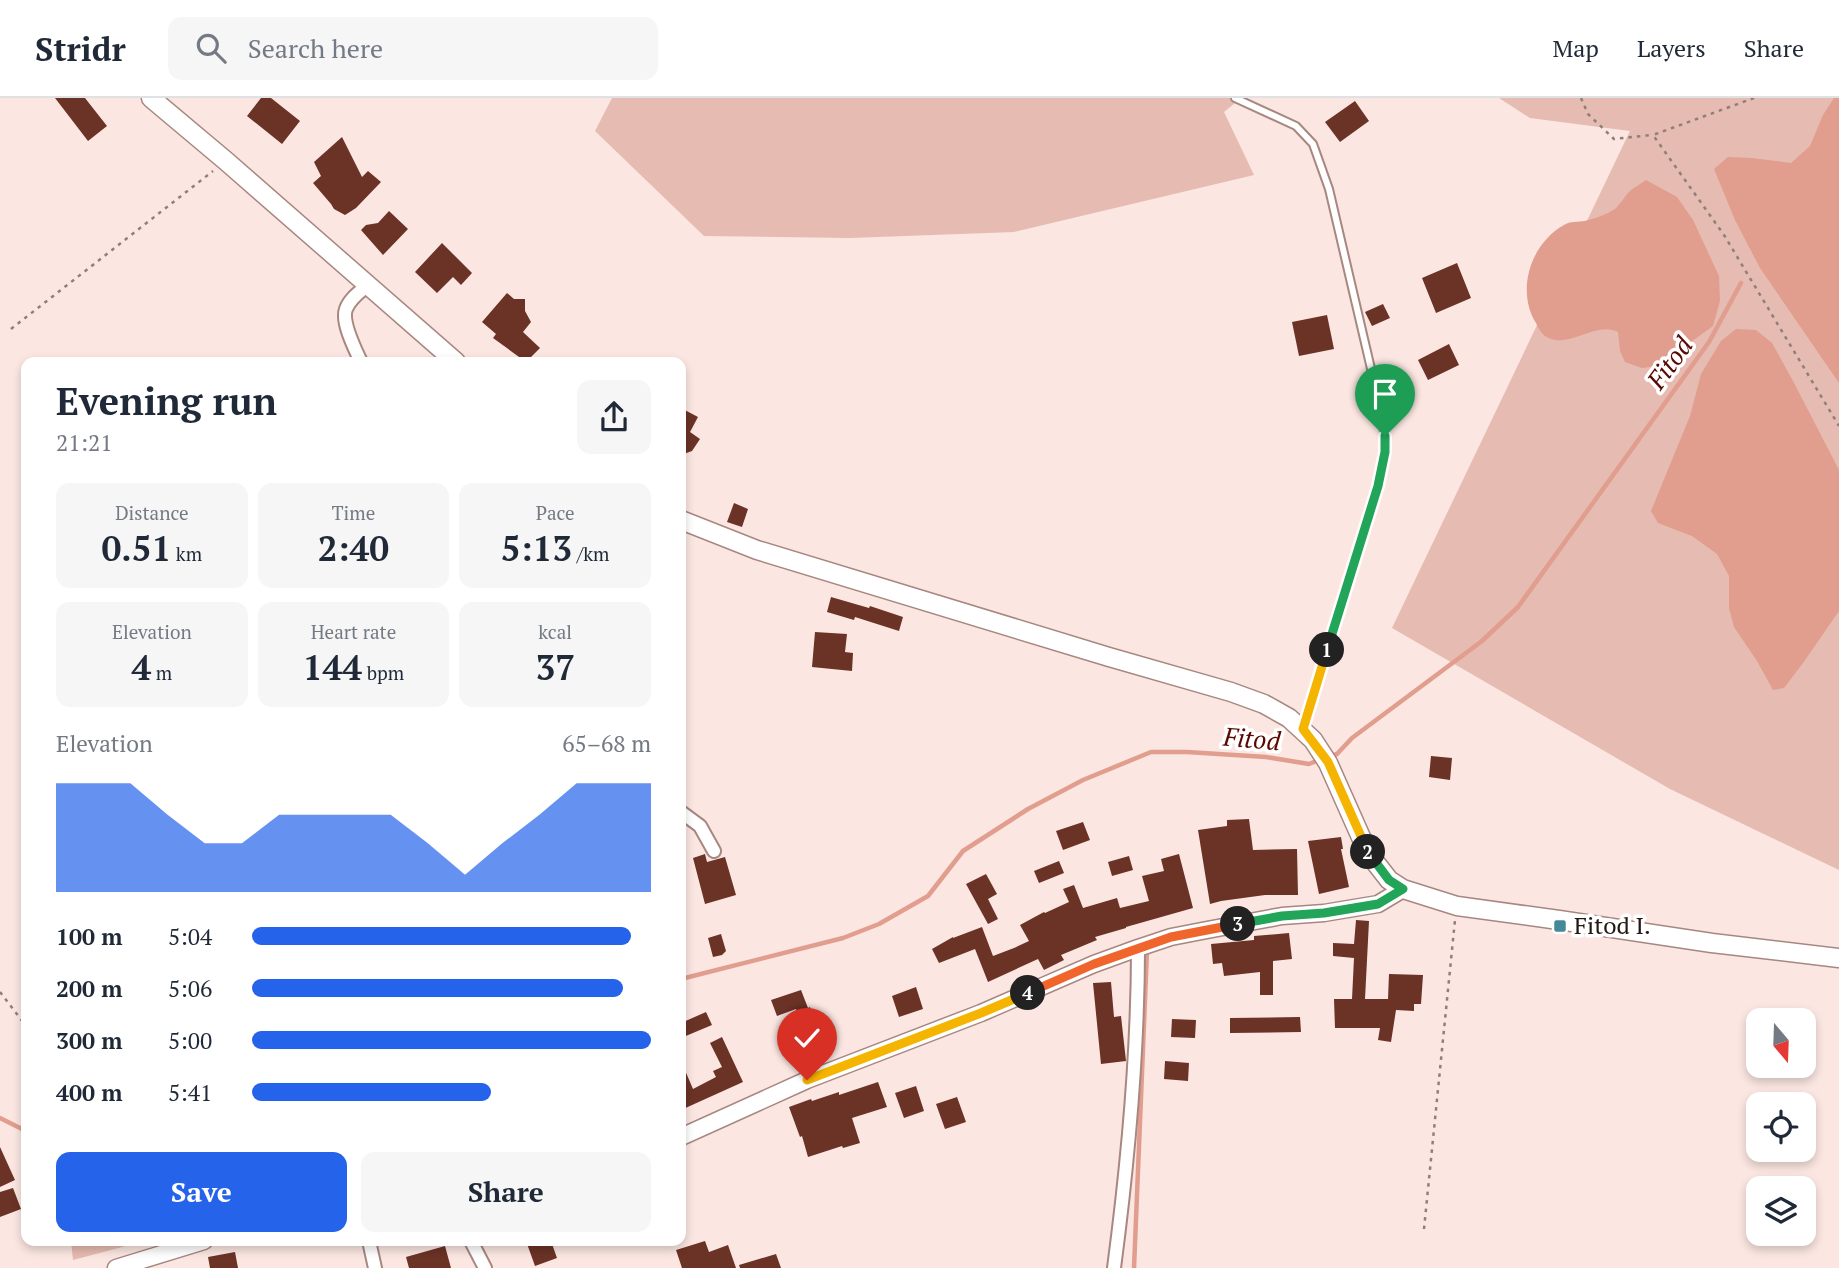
<!DOCTYPE html>
<html lang="en">
<head>
<meta charset="utf-8">
<style>
  body { margin:0; font-family:"PT Serif",serif; background:#f6f6f7; color:#1f2937; height:100vh; display:flex; flex-direction:column; font-size:26px; white-space:nowrap }
  * { box-sizing:border-box; margin:0 }
  p { font-size:23px; color:#747a83 }
  .icon { flex:none; width:38px; height:38px; fill:none; stroke:currentColor; stroke-width:2; stroke-linecap:round; stroke-linejoin:round }
  .map { position:relative; flex:1; overflow:hidden }
  .side { position:absolute; left:21px; top:259px; width:665px; height:889px; display:flex; flex-direction:column; background:#fff; border-radius:14px; box-shadow:0 4px 10px #0003 }
  .side>* { flex:none }
  .needle { width:46px; rotate:161deg }
  .controls { position:absolute; left:1746px; top:910px; display:grid; gap:14px }
  .controls a { display:grid; place-items:center; width:70px; height:70px; border-radius:14px; background:#fff; box-shadow:0 4px 10px #0003; font-size:35px }
  .pin { position:absolute; display:grid; place-items:center; width:60px; height:60px; color:#fff; margin:-72px -30px; border-radius:50% 50% 50% 0; rotate:-45deg; box-shadow:0 0 7px #0007 }
  .pin .icon { rotate:45deg }
  .km { position:absolute; width:35px; height:35px; margin:-18px; border-radius:50%; background:#222; color:#fff; font-size:19px; line-height:35px; text-align:center }
  .round { display:grid; place-items:center; flex:none; width:74px; height:74px; border-radius:14px; background:#f6f6f7 }
  .head { display:flex; align-items:center; justify-content:space-between; height:119px; padding:0 35px }
  h1 { font-size:38px; font-weight:700; line-height:52px }
  .stats { display:grid; grid-template-columns:repeat(3,1fr); gap:10px; height:119px; padding:7px 35px }
  .stats div { display:grid; align-content:center; border-radius:14px; background:#f6f6f7; text-align:center }
  .stats b { font-size:35px; font-weight:700 }
  .stats small { font-size:19px; font-weight:400 }
  .stats p { font-size:19px }
  .chart { height:196px; padding:14px 35px }
  .chart p { display:flex; justify-content:space-between }
  .chart svg { width:100%; height:126px; margin-top:7px; fill:#2563eb; opacity:.7 }
  .action { display:flex; gap:14px; margin-top:auto; padding:14px 35px }
  .action a { flex:1; height:80px; border-radius:14px; background:#2563eb; color:#fff; font-size:28px; font-weight:700; line-height:80px; text-align:center }
  .action a+a { background:#f6f6f7; color:#1f2937 }
  ul { padding:0 35px; list-style:none; font-size:23px }
  li { display:grid; grid-template-columns:112px 84px 1fr; align-items:center; height:52px }
  li i { height:18px; border-radius:9px; background:#2563eb }
  header { display:flex; align-items:center; gap:42px; box-sizing:border-box; height:98px; padding:0 35px; background:#fff; border-bottom:2px solid #e0e1e3 }
  header strong { font-size:33px }
  nav { display:flex; gap:38px; margin-inline-start:auto; font-size:24px }
  .search { width:490px; height:63px; background:#f6f6f7; display:flex; align-items:center; gap:18px; box-sizing:border-box; padding:0 24px; border-radius:14px; color:#747a83; font-size:26px }
  .map>svg:first-child { display:block }
</style>
</head>
<body>
<header>
<strong>Stridr</strong>
<div class="search"><svg class="icon" aria-label="search" viewBox="0 0 24 24"><circle cx="10" cy="10" r="6"/><path d="M15 15l6 6"/></svg>Search here</div>
<nav><a>Map</a><a>Layers</a><a>Share</a></nav>
</header>
<div class="map">
<svg width="1839" height="1170" viewBox="0 0 1839 1170">
  <rect width="100%" height="100%" fill="#fbe6e1"/>
  <path fill="#e6bbb1" d="M 612,0 L 1241,0 L 1224,14 L 1254,77 L 1014,134 L 850,140 L 704,138 L 595,33 Z
    M 1499,0 L 1839,0 L 1839,772 L 1670,691 L 1392,530 L 1630,33 L 1530,20 Z
    M 71,1143 L 145,1143 L 73,1162 Z"/>
  <path fill="#e19d8e" d="M 1834,0 L 1839,0 L 1839,285 L 1760,170 L 1735,122 L 1714,71 L 1728,59 L 1752,60 L 1791,65 L 1810,48 L 1823,17 Z
    M 1646,82 L 1677,99 L 1693,122 L 1719,178 L 1720,203 L 1713,228 L 1658,268 L 1642,270 L 1625,264 L 1620,253 L 1618,234 C 1595,222 1568,253 1545,238 C 1541,235 1538,230 1536,225 C 1516,193 1530,146 1564,127 C 1570,123 1578,124 1585,123 C 1593,121 1608,116 1615,111 C 1620,107 1624,99 1629,94 C 1634,89 1641,86 1646,82 Z
    M 1736,231 L 1756,232 L 1772,245 L 1793,283 L 1839,372 L 1839,513 L 1803,565 L 1784,590 L 1773,592 L 1757,563 L 1734,529 L 1729,510 L 1729,478 L 1717,456 L 1692,438 L 1658,425 L 1651,413 L 1690,318 L 1701,276 L 1721,243 Z"/>
  <g fill="none" stroke-linecap="round" stroke-linejoin="round">
    <path stroke="#e19d8e" stroke-width="4.5" d="M 1331,658 L 1337,656 L 1352,640 L 1482,543 L 1518,509 L 1709,244 L 1741,185
      M 681,881 L 843,840 L 879,826 L 928,798 L 963,753 L 1028,711 L 1083,682 L 1151,654 L 1187,654 L 1266,659 L 1309,666 L 1319,662
      M 0,1020 L 26,1033
      M 1134,1170 L 1147,853"/>
  </g>
  <path fill="#6b3226" d="M 55,0 L 85,0 L 107,28 L 88,43 Z
    M 261,0 L 271,0 L 300,23 L 282,46 L 247,18 Z
    M 1355,3 L 1369,23 L 1340,44 L 1325,24 Z
    M 342,39 L 362,79 L 368,73 L 381,84 L 356,110 L 345,117 L 334,111 L 331,106 L 313,85 L 321,78 L 314,64 Z
    M 389,113 L 408,131 L 383,157 L 361,132 L 366,127 L 378,125 Z
    M 442,145 L 472,175 L 461,187 L 453,179 L 437,195 L 415,174 Z
    M 1457,165 L 1471,200 L 1436,215 L 1422,180 Z
    M 507,195 L 514,201 L 525,201 L 525,213 L 531,224 L 523,234 L 540,250 L 526,264 L 493,240 L 496,236 L 482,224 Z
    M 1383,206 L 1390,220 L 1372,228 L 1365,214 Z
    M 1327,217 L 1334,251 L 1299,258 L 1292,224 Z
    M 1449,246 L 1459,267 L 1428,282 L 1418,262 Z
    M 681,310 L 698,319 L 690,334 L 700,341 L 692,353 L 681,357 Z
    M 734,405 L 748,411 L 742,429 L 727,424 Z
    M 831,499 L 869,510 L 870,508 L 903,519 L 899,533 L 855,519 L 854,522 L 827,514 Z
    M 815,534 L 847,536 L 845,554 L 853,555 L 852,573 L 812,569 Z
    M 1431,658 L 1452,660 L 1450,682 L 1429,679 Z
    M 1249,721 L 1253,752 L 1297,751 L 1298,797 L 1265,797 L 1221,803 L 1210,806 L 1198,732 L 1227,728 L 1227,722 Z
    M 1083,724 L 1090,742 L 1063,752 L 1056,733 Z
    M 1341,739 L 1343,751 L 1341,751 L 1349,789 L 1319,796 L 1308,743 Z
    M 705,756 L 707,764 L 725,759 L 736,797 L 705,806 L 693,760 Z
    M 1179,756 L 1193,810 L 1126,829 L 1126,830 L 1095,839 L 1097,842 L 1061,857 L 1064,862 L 1044,872 L 1038,861 L 988,884 L 975,851 L 939,865 L 932,851 L 953,839 L 953,840 L 982,829 L 993,858 L 1014,850 L 1029,843 L 1020,827 L 1044,814 L 1045,815 L 1069,804 L 1063,791 L 1074,787 L 1083,810 L 1117,800 L 1120,810 L 1149,803 L 1142,778 L 1164,773 L 1161,761 Z
    M 1129,758 L 1133,772 L 1112,778 L 1108,764 Z
    M 1059,763 L 1064,775 L 1039,785 L 1034,773 Z
    M 986,776 L 997,796 L 988,801 L 998,821 L 988,826 L 966,786 Z
    M 1356,822 L 1369,823 L 1365,901 L 1388,901 L 1389,876 L 1423,877 L 1421,906 L 1414,906 L 1414,913 L 1396,912 L 1391,944 L 1378,942 L 1380,930 L 1335,930 L 1334,901 L 1352,901 L 1354,860 L 1333,858 L 1333,845 L 1354,846 Z
    M 1289,835 L 1292,861 L 1273,863 L 1273,897 L 1260,897 L 1260,874 L 1224,878 L 1222,865 L 1213,866 L 1211,846 L 1254,842 L 1254,838 Z
    M 721,836 L 726,853 L 722,857 L 713,859 L 708,840 Z
    M 1111,884 L 1114,919 L 1121,918 L 1126,963 L 1101,966 L 1093,885 Z
    M 916,889 L 923,911 L 899,919 L 892,898 Z
    M 801,892 L 808,910 L 810,909 L 825,948 L 801,958 L 794,942 L 806,937 L 796,911 L 777,918 L 771,902 Z
    M 706,914 L 712,927 L 681,940 L 681,925 Z
    M 1300,919 L 1301,934 L 1230,935 L 1230,920 Z
    M 1172,921 L 1196,922 L 1195,940 L 1171,939 Z
    M 722,939 L 743,984 L 681,1012 L 681,963 L 693,991 L 716,979 L 713,973 L 722,969 L 710,945 Z
    M 1165,963 L 1189,965 L 1188,983 L 1164,981 Z
    M 878,984 L 887,1009 L 852,1020 L 860,1045 L 843,1050 L 842,1048 L 808,1059 L 802,1038 L 800,1039 L 789,1009 L 811,1001 L 812,1003 L 839,994 L 839,997 Z
    M 916,988 L 924,1013 L 904,1020 L 895,995 Z
    M 957,999 L 966,1024 L 945,1031 L 936,1006 Z
    M 0,1049 L 15,1082 L 0,1089 Z
    M 13,1090 L 21,1111 L 0,1119 L 0,1094 Z
    M 526,1143 L 551,1143 L 557,1160 L 535,1168 Z
    M 705,1143 L 709,1154 L 728,1147 L 736,1170 L 682,1170 L 676,1152 Z
    M 445,1148 L 451,1170 L 409,1170 L 406,1159 Z
    M 235,1154 L 238,1170 L 210,1170 L 208,1159 Z
    M 776,1156 L 781,1170 L 740,1170 L 739,1167 Z"/>
  <g fill="none" stroke-linecap="round" stroke-linejoin="round">
    <defs>
      <path id="service" d="M 1235,0 L 1296,28 L 1313,46 L 1329,91 L 1383,322 C 1386,345 1382,365 1378,388 L 1303,631"/>
      <path id="minor" d="M 361,264 C 355,251 341,224 346,211 C 350,200 361,193 369,186
        M 681,714 L 700,728 L 714,753
        M 369,1143 L 375,1170
        M 471,1143 L 485,1170
        M 1114,1170 C 1128,1064 1138,957 1138,850"/>
      <path id="tertiary" d="M 681,1039 L 807,982 L 981,915 L 1094,866 L 1138,850 L 1171,839 L 1207,832 L 1282,818 L 1324,815 L 1378,806 L 1403,791
        M 116,1170 L 204,1143"/>
      <path id="secondary" d="M 151,0 L 226,63 L 456,264
        M 681,422 L 757,452 L 1109,559 L 1231,594 L 1264,606 L 1289,620 L 1313,642 L 1328,665 L 1368,755 L 1389,782 L 1403,791 L 1457,808 L 1559,822 L 1712,845 L 1839,860"/>
    </defs>
    <use href="#service" stroke="#a78780" stroke-width="10"/>
    <use href="#minor" stroke="#a78780" stroke-width="16"/>
    <use href="#tertiary" stroke="#a78780" stroke-width="19"/>
    <use href="#secondary" stroke="#a78780" stroke-width="21"/>
    <path stroke="#8f7f7b" stroke-width="2.5" stroke-dasharray="3.5 5" stroke-linecap="butt" d="M 1581,0 L 1588,16 L 1614,41 L 1651,37
      M 1754,0 L 1653,37 L 1724,137 L 1839,328
      M 11,231 L 213,73
      M 0,894 L 26,928
      M 1424,1131 L 1455,822"/>
    <use href="#service" stroke="#fff" stroke-width="6"/>
    <use href="#minor" stroke="#fff" stroke-width="12"/>
    <use href="#tertiary" stroke="#fff" stroke-width="16"/>
    <use href="#secondary" stroke="#fff" stroke-width="18"/>
  </g>
  <g fill="none" stroke-linecap="round" stroke-linejoin="round">
    <defs>
      <path id="split-1" d="M 1327,552 L 1378,388 L 1385,354 L 1385,338"/>
      <path id="split-2" d="M 1327,552 L 1303,631 L 1328,664 L 1368,754"/>
      <path id="split-3" d="M 1238,826 L 1282,818 L 1324,815 L 1378,806 L 1403,791 L 1389,782 L 1368,754"/>
      <path id="split-4" d="M 1028,895 L 1094,866 L 1171,839 L 1238,826"/>
      <path id="split-5" d="M 807,982 L 981,915 L 1028,895"/>
    </defs>
    <use href="#split-1" stroke="#fff" stroke-width="14"/>
    <use href="#split-2" stroke="#fff" stroke-width="14"/>
    <use href="#split-3" stroke="#fff" stroke-width="14"/>
    <use href="#split-4" stroke="#fff" stroke-width="14"/>
    <use href="#split-5" stroke="#fff" stroke-width="14"/>
    <use href="#split-1" stroke="#22a559" stroke-width="9"/>
    <use href="#split-2" stroke="#f5b400" stroke-width="9"/>
    <use href="#split-3" stroke="#22a559" stroke-width="9"/>
    <use href="#split-4" stroke="#f0652b" stroke-width="9"/>
    <use href="#split-5" stroke="#f5b400" stroke-width="9"/>
  </g>
  <rect fill="#448997" stroke="#fff" stroke-width="2.5" x="1553" y="821" width="14" height="14" rx="3.5"/>
  <g text-anchor="middle" stroke-width="7" stroke-linejoin="round" paint-order="stroke">
    <g font-size="24" fill="#231714" stroke="#fff" text-anchor="start">
      <text x="1574" y="836">Fitod I.</text>
    </g>
    <g font-size="26" font-style="italic" fill="#5a0900" stroke="#fff">
      <text transform="translate(1670 265) rotate(-54)" y="9">Fitod</text>
      <text transform="translate(1252 641) rotate(5)" y="9">Fitod</text>
    </g>
  </g>
</svg>
<div class="controls">
<a><svg class="needle" viewBox="-14 -14 28 28"><path d="M0-13l5 13h-10z" fill="#e53935"/><path d="M0 13l5-13h-10z" fill="#747a83"/></svg></a>
<a><svg class="icon" aria-label="locate" viewBox="0 0 24 24"><circle cx="12" cy="12" r="6"/><path d="M12 2v4M12 18v4M2 12h4M18 12h4"/></svg></a>
<a><svg class="icon" aria-label="layers" viewBox="0 0 24 24"><path d="M12 4l9 5-9 5-9-5zM3 14l9 5 9-5"/></svg></a>
</div>
<div class="pin" style="left:1385px;top:338px;background:#1e9e55"><svg class="icon" aria-label="arrive" viewBox="0 0 24 24"><path d="M6 21V4h12l-3 4 3 4H6"/></svg></div>
<div class="pin" style="left:807px;top:982px;background:#d93025"><svg class="icon" aria-label="check" viewBox="0 0 24 24"><path d="M5 12l5 5 9-10"/></svg></div>
<b class="km" style="left:1327px;top:552px">1</b>
<b class="km" style="left:1368px;top:754px">2</b>
<b class="km" style="left:1238px;top:826px">3</b>
<b class="km" style="left:1028px;top:895px">4</b>
<section class="side">
<div class="head"><div><h1>Evening run</h1><p>21:21</p></div><a class="round"><svg class="icon" aria-label="share" viewBox="0 0 24 24"><path d="M12 15V3M7 8l5-5 5 5M5 13v7h14v-7"/></svg></a></div>
<div class="stats">
<div><p>Distance</p><b>0.51<small> km</small></b></div>
<div><p>Time</p><b>2:40</b></div>
<div><p>Pace</p><b>5:13<small> /km</small></b></div>
</div>
<div class="stats">
<div><p>Elevation</p><b>4<small> m</small></b></div>
<div><p>Heart rate</p><b>144<small> bpm</small></b></div>
<div><p>kcal</p><b>37</b></div>
</div>
<div class="chart"><p><span>Elevation</span>65–68 m</p>
<svg viewBox="0 0 160 44" preserveAspectRatio="none"><path d="M0 44V6L10 6L20 6L30 17L40 27L50 27L60 17L70 17L80 17L90 17L100 27L110 38L120 27L130 17L140 6L150 6L160 6V44z"/></svg>
</div>
<ul>
<li><b>100 m</b>5:04<i style="width:95%"></i></li>
<li><b>200 m</b>5:06<i style="width:93%"></i></li>
<li><b>300 m</b>5:00<i style="width:100%"></i></li>
<li><b>400 m</b>5:41<i style="width:60%"></i></li>
</ul>
<div class="action"><a>Save</a><a>Share</a></div>
</section>
</div>
</body>
</html>
